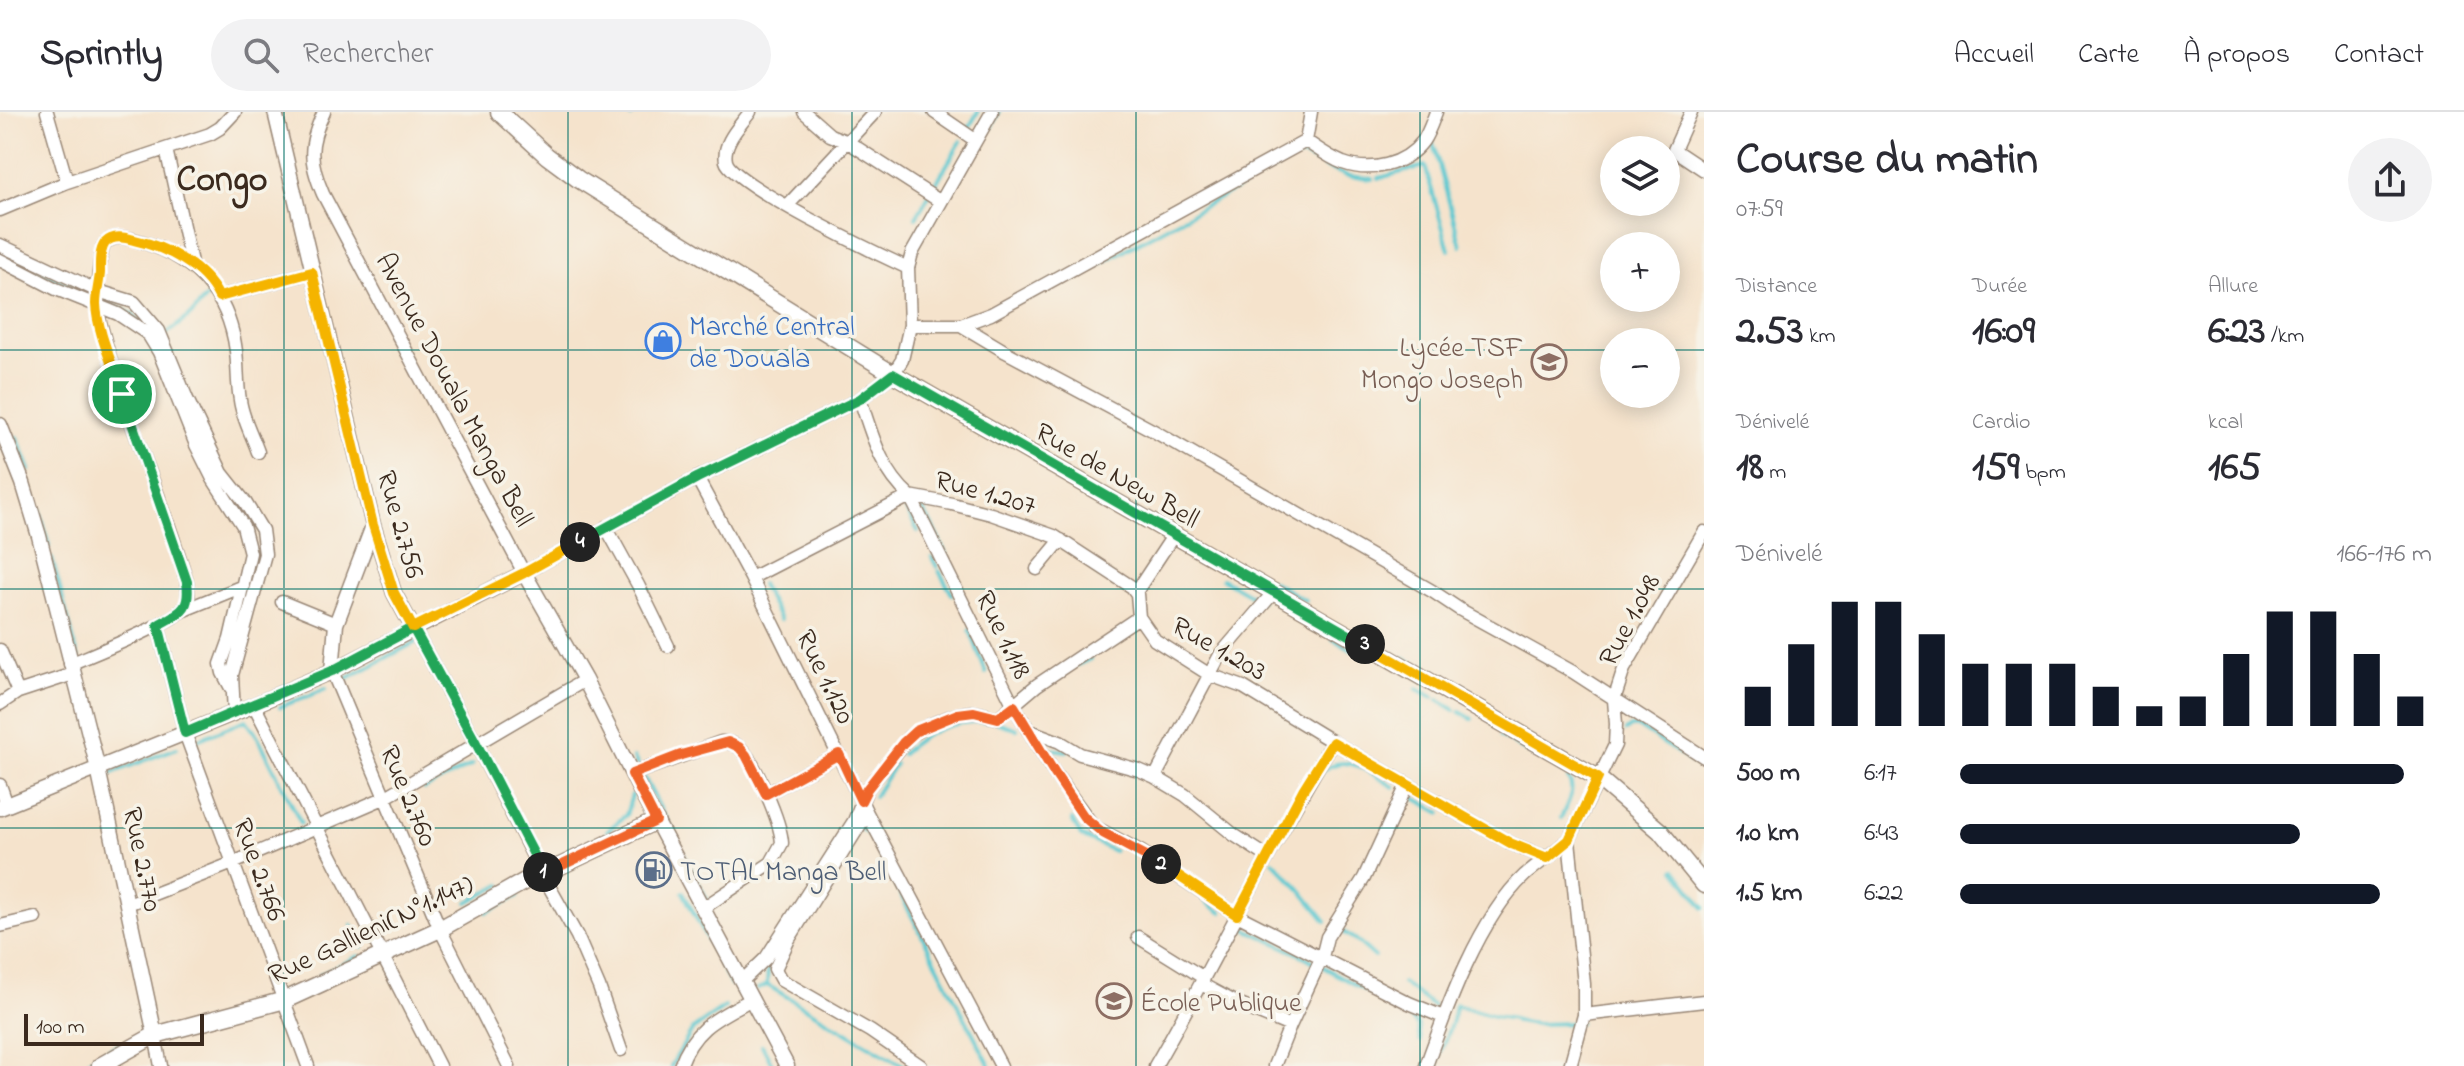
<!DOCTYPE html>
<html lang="fr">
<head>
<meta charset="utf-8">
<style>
  body { margin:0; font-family:"Indie Flower",sans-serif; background:#f2f2f3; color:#2b2b33; height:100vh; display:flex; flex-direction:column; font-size:30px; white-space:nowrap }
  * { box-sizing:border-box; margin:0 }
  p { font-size:26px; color:#7c7c81 }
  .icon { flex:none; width:44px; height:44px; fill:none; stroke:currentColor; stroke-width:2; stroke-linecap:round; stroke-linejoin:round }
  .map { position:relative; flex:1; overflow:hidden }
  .drawer { display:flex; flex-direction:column; background:#fff; width:760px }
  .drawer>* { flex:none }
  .controls { position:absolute; left:1600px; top:24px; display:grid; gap:16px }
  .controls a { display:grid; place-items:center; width:80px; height:80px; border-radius:50%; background:#fff; box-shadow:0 4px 20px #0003; font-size:40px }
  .scale { position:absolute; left:24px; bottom:20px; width:180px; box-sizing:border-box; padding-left:8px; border:4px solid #3b2a1e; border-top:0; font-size:22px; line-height:28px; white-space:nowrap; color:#3b2a1e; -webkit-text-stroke:6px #f7f3e8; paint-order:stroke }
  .pin { position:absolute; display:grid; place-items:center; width:68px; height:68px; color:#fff; margin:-34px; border:4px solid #fff; border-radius:50%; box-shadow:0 2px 8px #0007 }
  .km { position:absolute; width:40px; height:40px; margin:-20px; border-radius:50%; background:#222; color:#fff; font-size:22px; line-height:40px; text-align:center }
  .round { display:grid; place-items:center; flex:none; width:84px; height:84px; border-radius:42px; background:#f2f2f3 }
  .summary { display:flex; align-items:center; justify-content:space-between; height:136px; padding:0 32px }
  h1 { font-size:44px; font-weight:700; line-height:60px }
  .figures { display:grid; grid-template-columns:repeat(3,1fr); gap:12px; height:136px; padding:8px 32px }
  .figures div { display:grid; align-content:center }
  .figures b { font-size:40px; font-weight:700 }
  .figures small { font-size:22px; font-weight:400 }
  .figures p { font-size:22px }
  .chart { height:224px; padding:16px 32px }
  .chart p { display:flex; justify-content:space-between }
  .chart svg { width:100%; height:144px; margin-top:8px; stroke:#111827; stroke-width:6 }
  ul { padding:0 32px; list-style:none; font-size:26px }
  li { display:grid; grid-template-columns:128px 96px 1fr; align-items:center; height:60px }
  li i { height:20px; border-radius:10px; background:#111827 }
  header { display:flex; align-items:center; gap:48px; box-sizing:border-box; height:112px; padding:0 40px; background:#fff; border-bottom:2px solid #e1e1e2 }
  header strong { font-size:38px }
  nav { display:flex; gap:44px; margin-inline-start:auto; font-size:28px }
  .search { width:560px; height:72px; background:#f2f2f3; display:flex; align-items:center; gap:20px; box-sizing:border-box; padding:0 28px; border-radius:44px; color:#7c7c81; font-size:30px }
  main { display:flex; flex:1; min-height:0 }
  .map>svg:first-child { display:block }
</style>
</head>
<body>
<header>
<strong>Sprintly</strong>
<div class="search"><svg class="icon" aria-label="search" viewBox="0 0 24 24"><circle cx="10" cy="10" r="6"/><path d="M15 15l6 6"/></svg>Rechercher</div>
<nav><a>Accueil</a><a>Carte</a><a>À propos</a><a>Contact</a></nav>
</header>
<main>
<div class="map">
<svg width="1704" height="954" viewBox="0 0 1704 954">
  <rect width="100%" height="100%" fill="#f7f3e8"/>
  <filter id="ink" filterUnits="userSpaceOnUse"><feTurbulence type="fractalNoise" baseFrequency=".0125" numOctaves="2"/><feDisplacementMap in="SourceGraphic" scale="16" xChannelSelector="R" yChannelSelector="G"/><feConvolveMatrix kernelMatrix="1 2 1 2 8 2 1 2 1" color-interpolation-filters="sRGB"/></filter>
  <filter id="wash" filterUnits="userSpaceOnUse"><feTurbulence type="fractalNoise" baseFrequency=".006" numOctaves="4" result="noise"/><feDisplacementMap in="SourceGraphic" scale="32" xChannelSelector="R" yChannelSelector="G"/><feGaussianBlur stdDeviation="1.8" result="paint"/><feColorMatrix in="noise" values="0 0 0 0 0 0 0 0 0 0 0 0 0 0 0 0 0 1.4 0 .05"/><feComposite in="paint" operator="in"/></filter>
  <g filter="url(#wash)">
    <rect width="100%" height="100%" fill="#f5e3cc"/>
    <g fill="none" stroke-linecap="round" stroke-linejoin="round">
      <path stroke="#5bc8d0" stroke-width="4" d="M 631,5 L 635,0
        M 991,15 L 999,0
        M 968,17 L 978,0
        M 1431,24 L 1461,134
        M 1324,55 L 1348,64 L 1373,67
        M 1379,66 L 1425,54 L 1449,138
        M 916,105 L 961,29
        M 0,141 L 132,202 L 141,211
        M 1083,161 L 1295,45 L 1303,44 L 1316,50
        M 165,223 L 191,203 L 210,181
        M 17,325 L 30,358
        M 876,351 L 881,365 L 898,383 L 918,419
        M 920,392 L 934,417
        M 40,399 L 49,434
        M 934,418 L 958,467
        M 932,446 L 937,455
        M 52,447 L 78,545
        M 939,459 L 952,482
        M 1222,467 L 1261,489
        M 1269,468 L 1305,488
        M 761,472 L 780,508
        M 970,518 L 986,561
        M 1333,527 L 1352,538
        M 1404,546 L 1426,558
        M 1077,553 L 1090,547
        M 344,568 L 416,530
        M 1417,577 L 1433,585
        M 1438,588 L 1455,598
        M 280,595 L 326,577
        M 1460,600 L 1472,607
        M 996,610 L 1017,617
        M 1626,619 L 1631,615 L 1639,615 L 1704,658
        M 1501,624 L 1534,644
        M 197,628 L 246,608 L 258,625 L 301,711
        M 1042,631 L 1050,637 L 1067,639
        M 902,642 C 926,617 954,609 988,609
        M 634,646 L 708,789
        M 107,663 L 177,636
        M 1319,663 C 1343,636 1370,661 1394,675
        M 424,677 L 472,653
        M 1406,681 L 1441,701
        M 874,685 L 895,652
        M 1561,706 C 1566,694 1577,678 1568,667
        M 1072,708 L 1081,724 L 1114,739
        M 860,716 L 869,722 L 990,954
        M 607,719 L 626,703 L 632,683
        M 1273,749 L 1300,777 L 1326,809
        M 1675,757 L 1704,796
        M 683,780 L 731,873
        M 1581,781 L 1584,809
        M 1205,789 L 1222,801
        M 468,790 L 501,773
        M 487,800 L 518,784
        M 352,813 L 362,835
        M 1242,815 L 1307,846 L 1404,900 L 1418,914 L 1420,929
        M 1584,816 L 1586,834
        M 1340,818 L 1355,827 L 1375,845
        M 320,863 L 359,844
        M 1402,871 L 1433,894
        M 767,873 L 768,857 L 771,847
        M 767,873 L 904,954
        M 758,877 L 767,873
        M 1456,893 L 1494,904 L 1514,907 L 1515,909 L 1536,912 L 1580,911
        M 762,933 L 773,954
        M 90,948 L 121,931
        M 671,954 L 693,917 L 725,895
        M 1435,954 L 1451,912 L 1456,892"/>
    </g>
  </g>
  <g filter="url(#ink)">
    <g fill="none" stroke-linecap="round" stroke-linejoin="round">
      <defs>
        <path id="minor" d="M 47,0 L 67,70
          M 324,0 C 308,33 309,49 323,82 L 524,461 L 697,366 L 860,287 L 893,262 L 902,248 L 910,213 L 961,213 L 991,202 L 1306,29 L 1311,0
          M 750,0 C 740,14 722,31 726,49 C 731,72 880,143 908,156
          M 804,0 L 830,23 L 848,30 L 941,90
          M 934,0 L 975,28
          M 1691,0 L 1674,38 L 1704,58
          M 1306,29 C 1318,37 1330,46 1343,51 C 1371,61 1405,53 1423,29 C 1429,20 1432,10 1436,0
          M 166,37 L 192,155
          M 787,94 L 875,0
          M 0,98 L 67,70 L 210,22 L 220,16 L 235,0
          M 0,133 L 98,179 L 134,190 L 159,219 L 187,287 L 222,361 L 245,390 L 262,418 L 265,442 L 232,563 L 234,601
          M 0,148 L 56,177 L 96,193 C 117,288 160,377 187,470 C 188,479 190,488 185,495 C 175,510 91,543 70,552
          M 219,185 L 312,160
          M 910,213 L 908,156 L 912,141 L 992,0
          M 961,213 L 1006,240 L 1152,318 L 1432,479 L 1459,497 L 1573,560 L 1704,645
          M 860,287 C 872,323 881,359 910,384 L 1014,594 L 1055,662 L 1093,714 L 1140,739 L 1237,803 L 1409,891 L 1443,905
          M 697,366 L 751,466 L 867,701 L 1001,954
          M 606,415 L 638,473 L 668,534
          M 1037,457 L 1061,428
          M 751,466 L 910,384 L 952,392 L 991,402 L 1054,424 L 1132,475 L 1137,482 L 1139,505
          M 1136,480 L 1173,424
          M 282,490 L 336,512
          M 184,498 L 243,474
          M 158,513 L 185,621 L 308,954
          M 413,516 L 476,631 L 541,760 L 577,824 L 599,875 L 621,938
          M 0,538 L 18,580
          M 332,559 L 440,817 L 509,954
          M 231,576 L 223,561 L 221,552 L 230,527 L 250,441 L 243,414 L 213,367 L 196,333 L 159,240 L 148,222 L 118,202 L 96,193 C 98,181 99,141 104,133 C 110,124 123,125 132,127 C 191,142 228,178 236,239 C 238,255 237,272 240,288 C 242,305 252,323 258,340
          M 0,592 L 18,580 L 73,562
          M 254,593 L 439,954
          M 1028,618 L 1060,630 L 1080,642 L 1139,658 L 1155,665 L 1185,683 L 1234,723 L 1268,745
          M 632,662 L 721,630 C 729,630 734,631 740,636 C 755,649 781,711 782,731 L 771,751 L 703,796
          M 1155,665 L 1220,543 L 1273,481
          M 0,673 L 7,693
          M 766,682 L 839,642
          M 866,703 L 789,827 L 775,857 L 781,868 L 870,919 L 921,954
          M 128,792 L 233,751 L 386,685 L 585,568
          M 0,814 L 35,806
          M 1138,825 L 1204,866
          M 742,869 L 766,846 L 854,709 L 867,677 L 909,625 C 923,615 954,601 971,600 C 981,600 989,605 998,606 L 1037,573 L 1139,505 L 1155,528 L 1210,563 L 1243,575 L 1333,630 L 1512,732 L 1547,746
          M 1201,872 L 1240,893 L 1290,914
          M 1584,903 L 1704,889
          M 155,923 L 161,954
          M 680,954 C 694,915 717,906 752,887
          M 1155,954 C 1217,847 1269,735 1333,630
          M 1274,954 L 1290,914 L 1322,845 L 1327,825 L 1364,766 L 1407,673
          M 1426,954 C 1447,895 1479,806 1525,763 C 1539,751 1554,740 1569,728
          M 1570,954 L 1584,903 L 1584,872 L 1569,728 L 1615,633 L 1616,612 L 1614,588 L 1624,557 L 1704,420"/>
        <path id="tertiary" d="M 275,0 L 373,413 L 394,481 L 413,516
          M 0,313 L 23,371 L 39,424 L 98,657 L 155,923
          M 332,559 L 336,512 L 373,414
          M 0,696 L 254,593 L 332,559 L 524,461 L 585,568 L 644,686 L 787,954"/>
        <path id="secondary" d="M 499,0 L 547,44 L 578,67 L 893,262 L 1598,666 L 1660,719 L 1704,773
          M 100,954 L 155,923 L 285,888 L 440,817 L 541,760 L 554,757 L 656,709"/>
      </defs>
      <use href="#minor" stroke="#988675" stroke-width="15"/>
      <use href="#tertiary" stroke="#988675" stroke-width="17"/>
      <use href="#secondary" stroke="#988675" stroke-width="19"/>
      <use href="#minor" stroke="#fff" stroke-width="12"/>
      <use href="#tertiary" stroke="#fff" stroke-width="14"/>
      <use href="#secondary" stroke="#fff" stroke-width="16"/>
    </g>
  </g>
  <g fill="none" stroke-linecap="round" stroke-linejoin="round" filter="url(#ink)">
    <defs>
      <path id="split-1" d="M 122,282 L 187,470 C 191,499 180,500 158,513 L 185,621 L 332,559 L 413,516 L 476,631 L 543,760"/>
      <path id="split-2" d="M 543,760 L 554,757 L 656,709 L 632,662 L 681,643 L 728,630 L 739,635 L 746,643 L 766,682 L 839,642 L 861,689 L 867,677 L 903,631 L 916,619 L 958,602 L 974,600 L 998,606 L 1014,594 L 1055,662 L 1084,705 L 1103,721 L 1161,752"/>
      <path id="split-3" d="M 1161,752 L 1237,803 L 1303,678 L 1333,630 L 1512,732 L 1547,746 L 1569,728 L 1598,666 L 1365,532"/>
      <path id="split-4" d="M 580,430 L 697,366 L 860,287 L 893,262 L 1365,532"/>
      <path id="split-5" d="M 122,282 C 114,255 97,220 96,192 C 96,182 99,172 100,161 C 100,152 99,139 105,131 C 112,123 125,125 134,128 C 166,135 204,154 219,185 L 312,160 L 373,413 L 394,481 L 413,516 L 524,461 L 580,430"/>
    </defs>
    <use href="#split-1" stroke="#fff" stroke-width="16"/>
    <use href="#split-2" stroke="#fff" stroke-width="16"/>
    <use href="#split-3" stroke="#fff" stroke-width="16"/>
    <use href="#split-4" stroke="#fff" stroke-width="16"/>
    <use href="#split-5" stroke="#fff" stroke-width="16"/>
    <use href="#split-1" stroke="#22a559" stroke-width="10"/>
    <use href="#split-2" stroke="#f0652b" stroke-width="10"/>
    <use href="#split-3" stroke="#f5b400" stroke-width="10"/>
    <use href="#split-4" stroke="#22a559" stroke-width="10"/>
    <use href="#split-5" stroke="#f5b400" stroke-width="10"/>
  </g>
  <path fill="none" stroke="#0f766e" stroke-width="2" stroke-opacity="0.55" d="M 284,0 L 284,954M 568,0 L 568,954M 852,0 L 852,954M 1136,0 L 1136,954M 1420,0 L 1420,954M 0,238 L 1614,238M 1666,238 L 1704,238M 0,477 L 1704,477M 0,716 L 1704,716"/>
  <defs>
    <symbol id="shop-ring" viewBox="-11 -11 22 22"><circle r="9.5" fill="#f7f3e8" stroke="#3f7fe0" stroke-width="1.5"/><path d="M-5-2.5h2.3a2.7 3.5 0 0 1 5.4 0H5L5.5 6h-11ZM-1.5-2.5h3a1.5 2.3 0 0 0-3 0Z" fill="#3f7fe0"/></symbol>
    <symbol id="school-ring" viewBox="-11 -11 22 22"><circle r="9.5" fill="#f7f3e8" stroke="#8d6e63" stroke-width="1.5"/><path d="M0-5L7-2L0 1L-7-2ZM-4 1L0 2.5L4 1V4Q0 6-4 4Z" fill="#8d6e63"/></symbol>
    <symbol id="fuel-ring" viewBox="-11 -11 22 22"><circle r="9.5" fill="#f7f3e8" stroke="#5c6f8a" stroke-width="1.5"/><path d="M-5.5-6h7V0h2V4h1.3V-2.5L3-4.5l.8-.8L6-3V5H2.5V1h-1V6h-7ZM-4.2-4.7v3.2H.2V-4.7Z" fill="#5c6f8a"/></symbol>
  </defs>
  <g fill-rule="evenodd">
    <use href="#shop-ring" x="643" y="209" width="40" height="40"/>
    <use href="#school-ring" x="1529" y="230" width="40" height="40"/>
    <use href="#fuel-ring" x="634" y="738" width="40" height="40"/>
    <use href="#school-ring" x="1094" y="869" width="40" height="40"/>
  </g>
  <g text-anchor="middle" stroke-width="7" stroke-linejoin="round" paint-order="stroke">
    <g font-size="28" fill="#366cbe" stroke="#f7f3e8" text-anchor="start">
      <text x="689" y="223">Marché Central<tspan x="689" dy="32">de Douala</tspan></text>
    </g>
    <g font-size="28" fill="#785e54" stroke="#f7f3e8" text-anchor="end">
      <text x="1523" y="244">Lycée TSF<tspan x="1523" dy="32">Mongo Joseph</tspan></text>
      <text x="1140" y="899" text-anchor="start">École Publique</text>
    </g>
    <g font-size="28" fill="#3b2a1e" stroke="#f7f3e8">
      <text transform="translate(456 277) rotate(62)" y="10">Avenue Douala Manga Bell</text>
      <text transform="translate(1118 362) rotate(30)" y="10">Rue de New Bell</text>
      <text transform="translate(986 379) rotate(15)" y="10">Rue 1.207</text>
      <text transform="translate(402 412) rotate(74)" y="10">Rue 2.756</text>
      <text transform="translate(1628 507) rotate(-62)" y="10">Rue 1.048</text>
      <text transform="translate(1005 522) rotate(64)" y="10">Rue 1.118</text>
      <text transform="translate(1220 535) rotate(29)" y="10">Rue 1.203</text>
      <text transform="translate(827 564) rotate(64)" y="10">Rue 1.120</text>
      <text transform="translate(410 683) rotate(67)" y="10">Rue 2.760</text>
      <text transform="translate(144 747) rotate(78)" y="10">Rue 2.770</text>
      <text transform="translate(261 757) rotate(70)" y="10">Rue 2.766</text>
      <text transform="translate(370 816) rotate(-25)" y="10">Rue Gallieni(N°1.147)</text>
    </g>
    <g font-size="28" fill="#4e5e75" stroke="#f7f3e8" text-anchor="start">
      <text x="680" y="768">TOTAL Manga Bell</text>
    </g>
    <g font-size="36" font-weight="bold" fill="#3b2a1e" stroke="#f7f3e8">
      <text x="222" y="78">Congo</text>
    </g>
  </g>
</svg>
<div class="controls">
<a><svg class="icon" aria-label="layers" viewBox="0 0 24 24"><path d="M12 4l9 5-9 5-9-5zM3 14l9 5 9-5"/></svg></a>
<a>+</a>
<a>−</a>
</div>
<div class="scale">100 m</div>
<div class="pin" style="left:122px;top:282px;background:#1e9e55"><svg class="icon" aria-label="arrive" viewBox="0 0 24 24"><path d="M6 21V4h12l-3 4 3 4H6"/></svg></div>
<b class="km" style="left:543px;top:760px">1</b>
<b class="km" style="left:1161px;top:752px">2</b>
<b class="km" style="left:1365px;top:532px">3</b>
<b class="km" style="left:580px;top:430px">4</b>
</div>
<section class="drawer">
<div class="summary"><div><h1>Course du matin</h1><p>07:59</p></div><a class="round"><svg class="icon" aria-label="share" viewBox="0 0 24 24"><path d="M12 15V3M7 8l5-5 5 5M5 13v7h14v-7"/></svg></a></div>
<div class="figures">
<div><p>Distance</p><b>2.53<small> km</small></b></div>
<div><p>Durée</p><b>16:09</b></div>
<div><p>Allure</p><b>6:23<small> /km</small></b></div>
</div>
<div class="figures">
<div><p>Dénivelé</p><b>18<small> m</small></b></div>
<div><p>Cardio</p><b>159<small> bpm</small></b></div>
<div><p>kcal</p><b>165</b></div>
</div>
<div class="chart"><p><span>Dénivelé</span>166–176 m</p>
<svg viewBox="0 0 160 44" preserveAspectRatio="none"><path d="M5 44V32M15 44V19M25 44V6M35 44V6M45 44V16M55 44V25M65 44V25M75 44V25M85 44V32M95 44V38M105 44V35M115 44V22M125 44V9M135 44V9M145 44V22M155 44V35"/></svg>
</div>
<ul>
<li><b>500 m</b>6:17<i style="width:94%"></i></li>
<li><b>1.0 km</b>6:43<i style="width:72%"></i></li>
<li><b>1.5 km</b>6:22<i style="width:89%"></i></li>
</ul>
</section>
</main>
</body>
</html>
